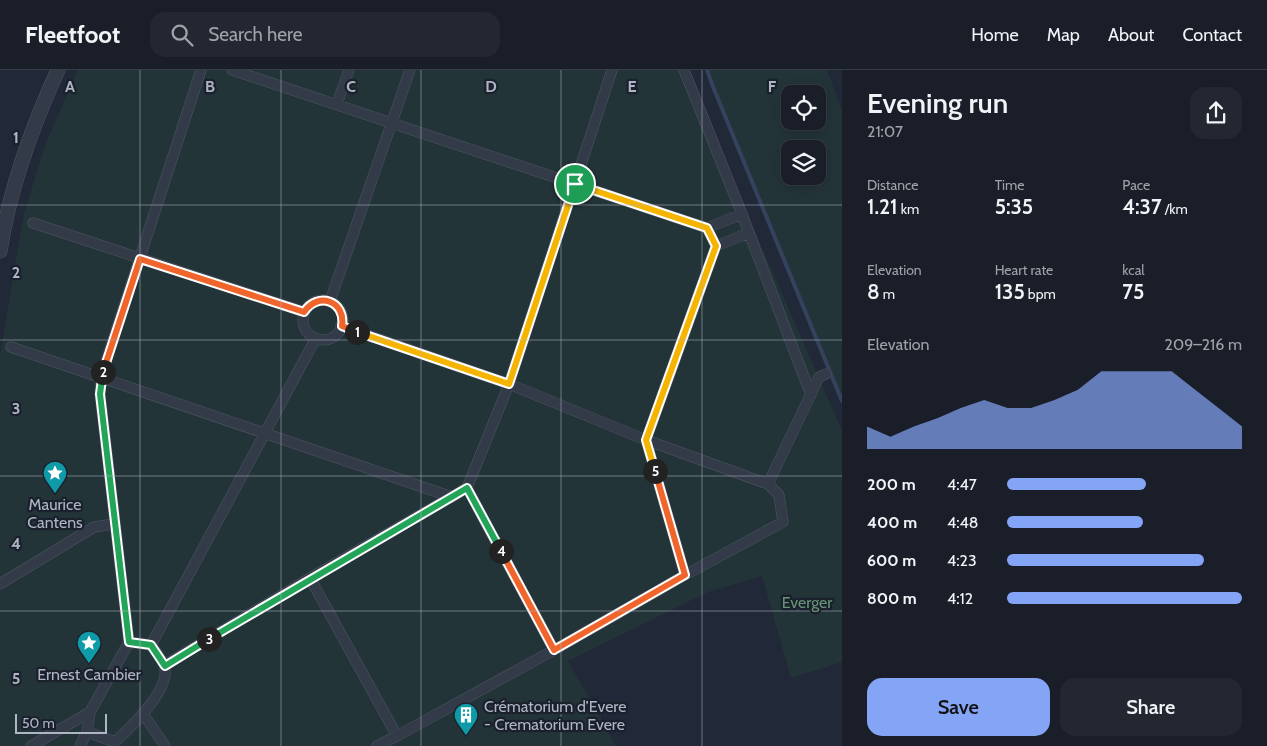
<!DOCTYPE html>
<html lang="en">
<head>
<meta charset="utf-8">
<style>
  body { margin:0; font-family:Cabin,sans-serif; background:#222731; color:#f1f3f6; height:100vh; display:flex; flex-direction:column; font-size:19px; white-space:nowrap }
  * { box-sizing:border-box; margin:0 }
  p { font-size:16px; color:#9fa2a8 }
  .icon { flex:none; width:28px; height:28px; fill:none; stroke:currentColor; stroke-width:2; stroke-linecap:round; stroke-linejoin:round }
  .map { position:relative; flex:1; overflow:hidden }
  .panel { display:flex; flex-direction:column; background:#191e29; width:425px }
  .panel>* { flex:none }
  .tools { position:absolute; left:781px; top:15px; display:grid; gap:10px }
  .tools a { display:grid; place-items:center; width:45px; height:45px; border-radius:10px; background:#191e29; box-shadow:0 2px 12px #0003,0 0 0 1px #373c46; font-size:25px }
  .scale { position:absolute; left:15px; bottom:12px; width:92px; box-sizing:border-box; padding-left:5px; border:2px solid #afb5c4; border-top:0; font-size:14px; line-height:18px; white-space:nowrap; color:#afb5c4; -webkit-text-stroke:4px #1a202c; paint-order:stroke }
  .pin { position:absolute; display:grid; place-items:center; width:42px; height:42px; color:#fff; margin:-21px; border:2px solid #fff; border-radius:50%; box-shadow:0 1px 5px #0007 }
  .km { position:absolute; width:25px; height:25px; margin:-12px; border-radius:50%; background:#222; color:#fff; font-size:14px; line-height:25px; text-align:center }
  .round { display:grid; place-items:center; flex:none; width:52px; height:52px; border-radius:15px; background:#222731 }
  .summary { display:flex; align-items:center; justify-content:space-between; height:85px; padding:0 25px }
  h1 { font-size:28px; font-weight:600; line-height:38px }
  .figures { display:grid; grid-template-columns:repeat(3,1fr); gap:8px; height:85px; padding:5px 25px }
  .figures div { display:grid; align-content:center }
  .figures b { font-size:21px; font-weight:600 }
  .figures small { font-size:14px; font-weight:400 }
  .figures p { font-size:14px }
  .chart { height:140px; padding:10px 25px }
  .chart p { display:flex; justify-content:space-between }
  .chart svg { width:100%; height:90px; margin-top:5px; fill:#84a4f5; opacity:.7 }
  .cta { display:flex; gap:10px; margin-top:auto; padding:10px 25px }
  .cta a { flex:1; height:58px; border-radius:15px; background:#84a4f5; color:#111; font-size:20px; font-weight:600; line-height:58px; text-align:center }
  .cta a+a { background:#222731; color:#f1f3f6 }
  ul { padding:0 25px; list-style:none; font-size:16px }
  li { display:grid; grid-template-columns:80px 60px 1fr; align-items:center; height:38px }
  li i { height:12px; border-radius:6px; background:#84a4f5 }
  header { display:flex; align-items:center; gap:30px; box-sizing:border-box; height:70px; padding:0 25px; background:#191e29; border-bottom:1px solid #373c46 }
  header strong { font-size:24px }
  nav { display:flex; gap:28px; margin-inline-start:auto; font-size:18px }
  .search { width:350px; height:45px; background:#222731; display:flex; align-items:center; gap:12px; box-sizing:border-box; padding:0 18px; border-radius:15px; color:#9fa2a8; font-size:19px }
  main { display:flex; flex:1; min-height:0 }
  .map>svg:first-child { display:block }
</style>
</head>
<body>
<header>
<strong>Fleetfoot</strong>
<div class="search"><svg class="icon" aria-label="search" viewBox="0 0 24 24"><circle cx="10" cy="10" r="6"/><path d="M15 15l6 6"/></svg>Search here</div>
<nav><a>Home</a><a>Map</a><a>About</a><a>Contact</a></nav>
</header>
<main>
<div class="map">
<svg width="842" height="676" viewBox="0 0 842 676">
  <rect width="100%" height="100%" fill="#212837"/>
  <path fill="#233438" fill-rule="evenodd" d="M 78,0 L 688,0 L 748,145 L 842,361 L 842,592 L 791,608 L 762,506 L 708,522 L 568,591 L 616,676 L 0,676 L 0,285 L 24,143 L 46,73 Z
    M 707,0 L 827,0 L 842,40 L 842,331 ZM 790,24 L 818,24 L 818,51 L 790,51 ZM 790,79 L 818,79 L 818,106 L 790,106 Z"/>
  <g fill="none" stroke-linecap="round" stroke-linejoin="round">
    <path stroke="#35425e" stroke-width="4" d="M 707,0 L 715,22
      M 716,24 L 842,331"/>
    <defs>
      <path id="pedestrian" d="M 232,0 L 707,158 L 716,176 L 646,370 L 685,505 L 783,452 L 779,425 L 768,414 L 646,370 L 509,314 L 341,256
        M 684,0 L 742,144
        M 337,34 L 349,0
        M 33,153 L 304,242
        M 707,158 L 742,144 L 749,163 L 716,176
        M 749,163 L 811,325
        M303 250a20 20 0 1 1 40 0a20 20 0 1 1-40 0Z
        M 330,231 L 410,0
        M 11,277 L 452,427
        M 768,414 L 819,307 L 826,304
        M 310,508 L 397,666 L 377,676
        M 0,514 L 94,457 L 114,454
        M 129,572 L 100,324 L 101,307 L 201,0
        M 151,575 L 316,268
        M 554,580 L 685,505
        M 165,595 L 310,508 L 467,418 L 509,314 L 612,0
        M 144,645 L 165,676
        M 397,666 L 554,580 L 467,418
        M 31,676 L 90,642 L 129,572 L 151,575 C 155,581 162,588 164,595 C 173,618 130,658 115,672 L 87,662 L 90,642
        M 80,676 L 87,662"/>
      <path id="minor" d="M 0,181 C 10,117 31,59 58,0"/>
    </defs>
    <use href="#pedestrian" stroke="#4f5563" stroke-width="11"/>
    <use href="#minor" stroke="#4f5563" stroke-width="15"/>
    <use href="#pedestrian" stroke="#343b48" stroke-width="10"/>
    <use href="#minor" stroke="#343b48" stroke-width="14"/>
  </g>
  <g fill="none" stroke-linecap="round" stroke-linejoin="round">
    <defs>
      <path id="split-1" d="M 357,262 L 509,314 L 575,114"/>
      <path id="split-2" d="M 103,302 L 140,189 L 304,242 C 318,221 346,231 342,256 L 357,262"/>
      <path id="split-3" d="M 103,302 L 100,324 L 129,572 L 151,575 L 165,596 L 209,569"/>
      <path id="split-4" d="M 209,569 L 467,418 L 501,481"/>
      <path id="split-5" d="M 501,481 L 554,580 L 685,505 L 655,401"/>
      <path id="split-6" d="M 575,114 L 707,158 L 716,176 L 646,370 L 655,401"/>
    </defs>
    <use href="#split-1" stroke="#fff" stroke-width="10"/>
    <use href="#split-2" stroke="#fff" stroke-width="10"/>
    <use href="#split-3" stroke="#fff" stroke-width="10"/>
    <use href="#split-4" stroke="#fff" stroke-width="10"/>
    <use href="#split-5" stroke="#fff" stroke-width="10"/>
    <use href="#split-6" stroke="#fff" stroke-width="10"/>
    <use href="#split-1" stroke="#f5b400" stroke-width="6"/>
    <use href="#split-2" stroke="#f0652b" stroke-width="6"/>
    <use href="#split-3" stroke="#22a559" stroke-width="6"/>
    <use href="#split-4" stroke="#22a559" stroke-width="6"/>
    <use href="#split-5" stroke="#f0652b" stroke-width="6"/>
    <use href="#split-6" stroke="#f5b400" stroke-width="6"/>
  </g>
  <path fill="none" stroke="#afb5c4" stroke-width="1" stroke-opacity="0.55" d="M 140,0 L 140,676M 281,0 L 281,676M 421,0 L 421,676M 561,0 L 561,676M 702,0 L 702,676M 0,135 L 842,135M 0,270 L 842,270M 0,406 L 842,406M 0,541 L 842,541"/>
  <defs>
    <symbol id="sight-pin" viewBox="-11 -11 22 30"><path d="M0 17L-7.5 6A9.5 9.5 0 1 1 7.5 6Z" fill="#0f9aa8" stroke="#1a202c"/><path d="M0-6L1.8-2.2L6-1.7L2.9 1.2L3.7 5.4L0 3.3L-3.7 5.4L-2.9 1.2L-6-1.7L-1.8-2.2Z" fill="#fff"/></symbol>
    <symbol id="building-pin" viewBox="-11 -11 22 30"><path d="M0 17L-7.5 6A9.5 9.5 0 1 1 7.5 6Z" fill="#0f9aa8" stroke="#1a202c"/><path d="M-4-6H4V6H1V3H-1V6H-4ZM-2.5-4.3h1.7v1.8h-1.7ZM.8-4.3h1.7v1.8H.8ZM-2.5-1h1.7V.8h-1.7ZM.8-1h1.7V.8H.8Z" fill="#fff"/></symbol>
  </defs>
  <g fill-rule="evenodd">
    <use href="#sight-pin" x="41" y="389" width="28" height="38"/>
    <use href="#sight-pin" x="75" y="559" width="28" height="38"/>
    <use href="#building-pin" x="452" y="631" width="28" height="38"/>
  </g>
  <g text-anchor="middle" stroke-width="4.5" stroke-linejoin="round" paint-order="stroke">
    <g font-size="16" fill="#afb5c4" stroke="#1a202c">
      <text x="55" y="440">Maurice<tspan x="55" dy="18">Cantens</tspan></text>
      <text x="89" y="610">Ernest Cambier</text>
      <text x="484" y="642" text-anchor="start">Crématorium d’Evere<tspan x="484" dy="18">- Crematorium Evere</tspan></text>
    </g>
    <g font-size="16" fill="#679476" stroke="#1a202c">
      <text x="807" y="538">Everger</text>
    </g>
  </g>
  <g font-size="16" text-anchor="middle" font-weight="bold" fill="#afb5c4" stroke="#1a202c" stroke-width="4.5" stroke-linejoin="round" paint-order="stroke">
    <text x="70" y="22">A</text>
    <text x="210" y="22">B</text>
    <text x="351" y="22">C</text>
    <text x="491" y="22">D</text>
    <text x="632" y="22">E</text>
    <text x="772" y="22">F</text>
    <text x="16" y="73">1</text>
    <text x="16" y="208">2</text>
    <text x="16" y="344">3</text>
    <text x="16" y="479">4</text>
    <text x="16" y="614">5</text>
  </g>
</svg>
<div class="tools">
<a><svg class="icon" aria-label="locate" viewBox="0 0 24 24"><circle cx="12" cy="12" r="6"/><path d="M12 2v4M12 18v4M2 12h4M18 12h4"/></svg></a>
<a><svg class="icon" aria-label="layers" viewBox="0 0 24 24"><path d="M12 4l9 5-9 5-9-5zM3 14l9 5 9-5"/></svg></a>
</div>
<div class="scale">50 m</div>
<div class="pin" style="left:575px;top:114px;background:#1e9e55"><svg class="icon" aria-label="arrive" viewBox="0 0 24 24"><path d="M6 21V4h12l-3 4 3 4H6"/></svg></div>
<b class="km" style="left:357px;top:262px">1</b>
<b class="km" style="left:103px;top:302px">2</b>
<b class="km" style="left:209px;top:569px">3</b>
<b class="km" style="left:501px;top:481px">4</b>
<b class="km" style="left:655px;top:401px">5</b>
</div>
<section class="panel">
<div class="summary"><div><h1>Evening run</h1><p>21:07</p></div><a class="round"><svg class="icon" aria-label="share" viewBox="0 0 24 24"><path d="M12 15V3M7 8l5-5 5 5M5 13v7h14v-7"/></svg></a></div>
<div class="figures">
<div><p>Distance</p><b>1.21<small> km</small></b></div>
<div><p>Time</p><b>5:35</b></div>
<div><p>Pace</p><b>4:37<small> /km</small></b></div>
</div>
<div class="figures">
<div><p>Elevation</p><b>8<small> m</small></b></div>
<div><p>Heart rate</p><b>135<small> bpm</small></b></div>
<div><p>kcal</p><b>75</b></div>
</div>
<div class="chart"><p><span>Elevation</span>209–216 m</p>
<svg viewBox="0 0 160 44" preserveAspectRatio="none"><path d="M0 44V33L10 38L20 33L30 29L40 24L50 20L60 24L70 24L80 20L90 15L100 6L110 6L120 6L130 6L140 15L150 24L160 33V44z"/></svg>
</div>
<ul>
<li><b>200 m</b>4:47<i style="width:59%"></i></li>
<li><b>400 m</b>4:48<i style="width:58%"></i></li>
<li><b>600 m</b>4:23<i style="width:84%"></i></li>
<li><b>800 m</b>4:12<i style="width:100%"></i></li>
</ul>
<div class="cta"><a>Save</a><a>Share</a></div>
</section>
</main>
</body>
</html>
